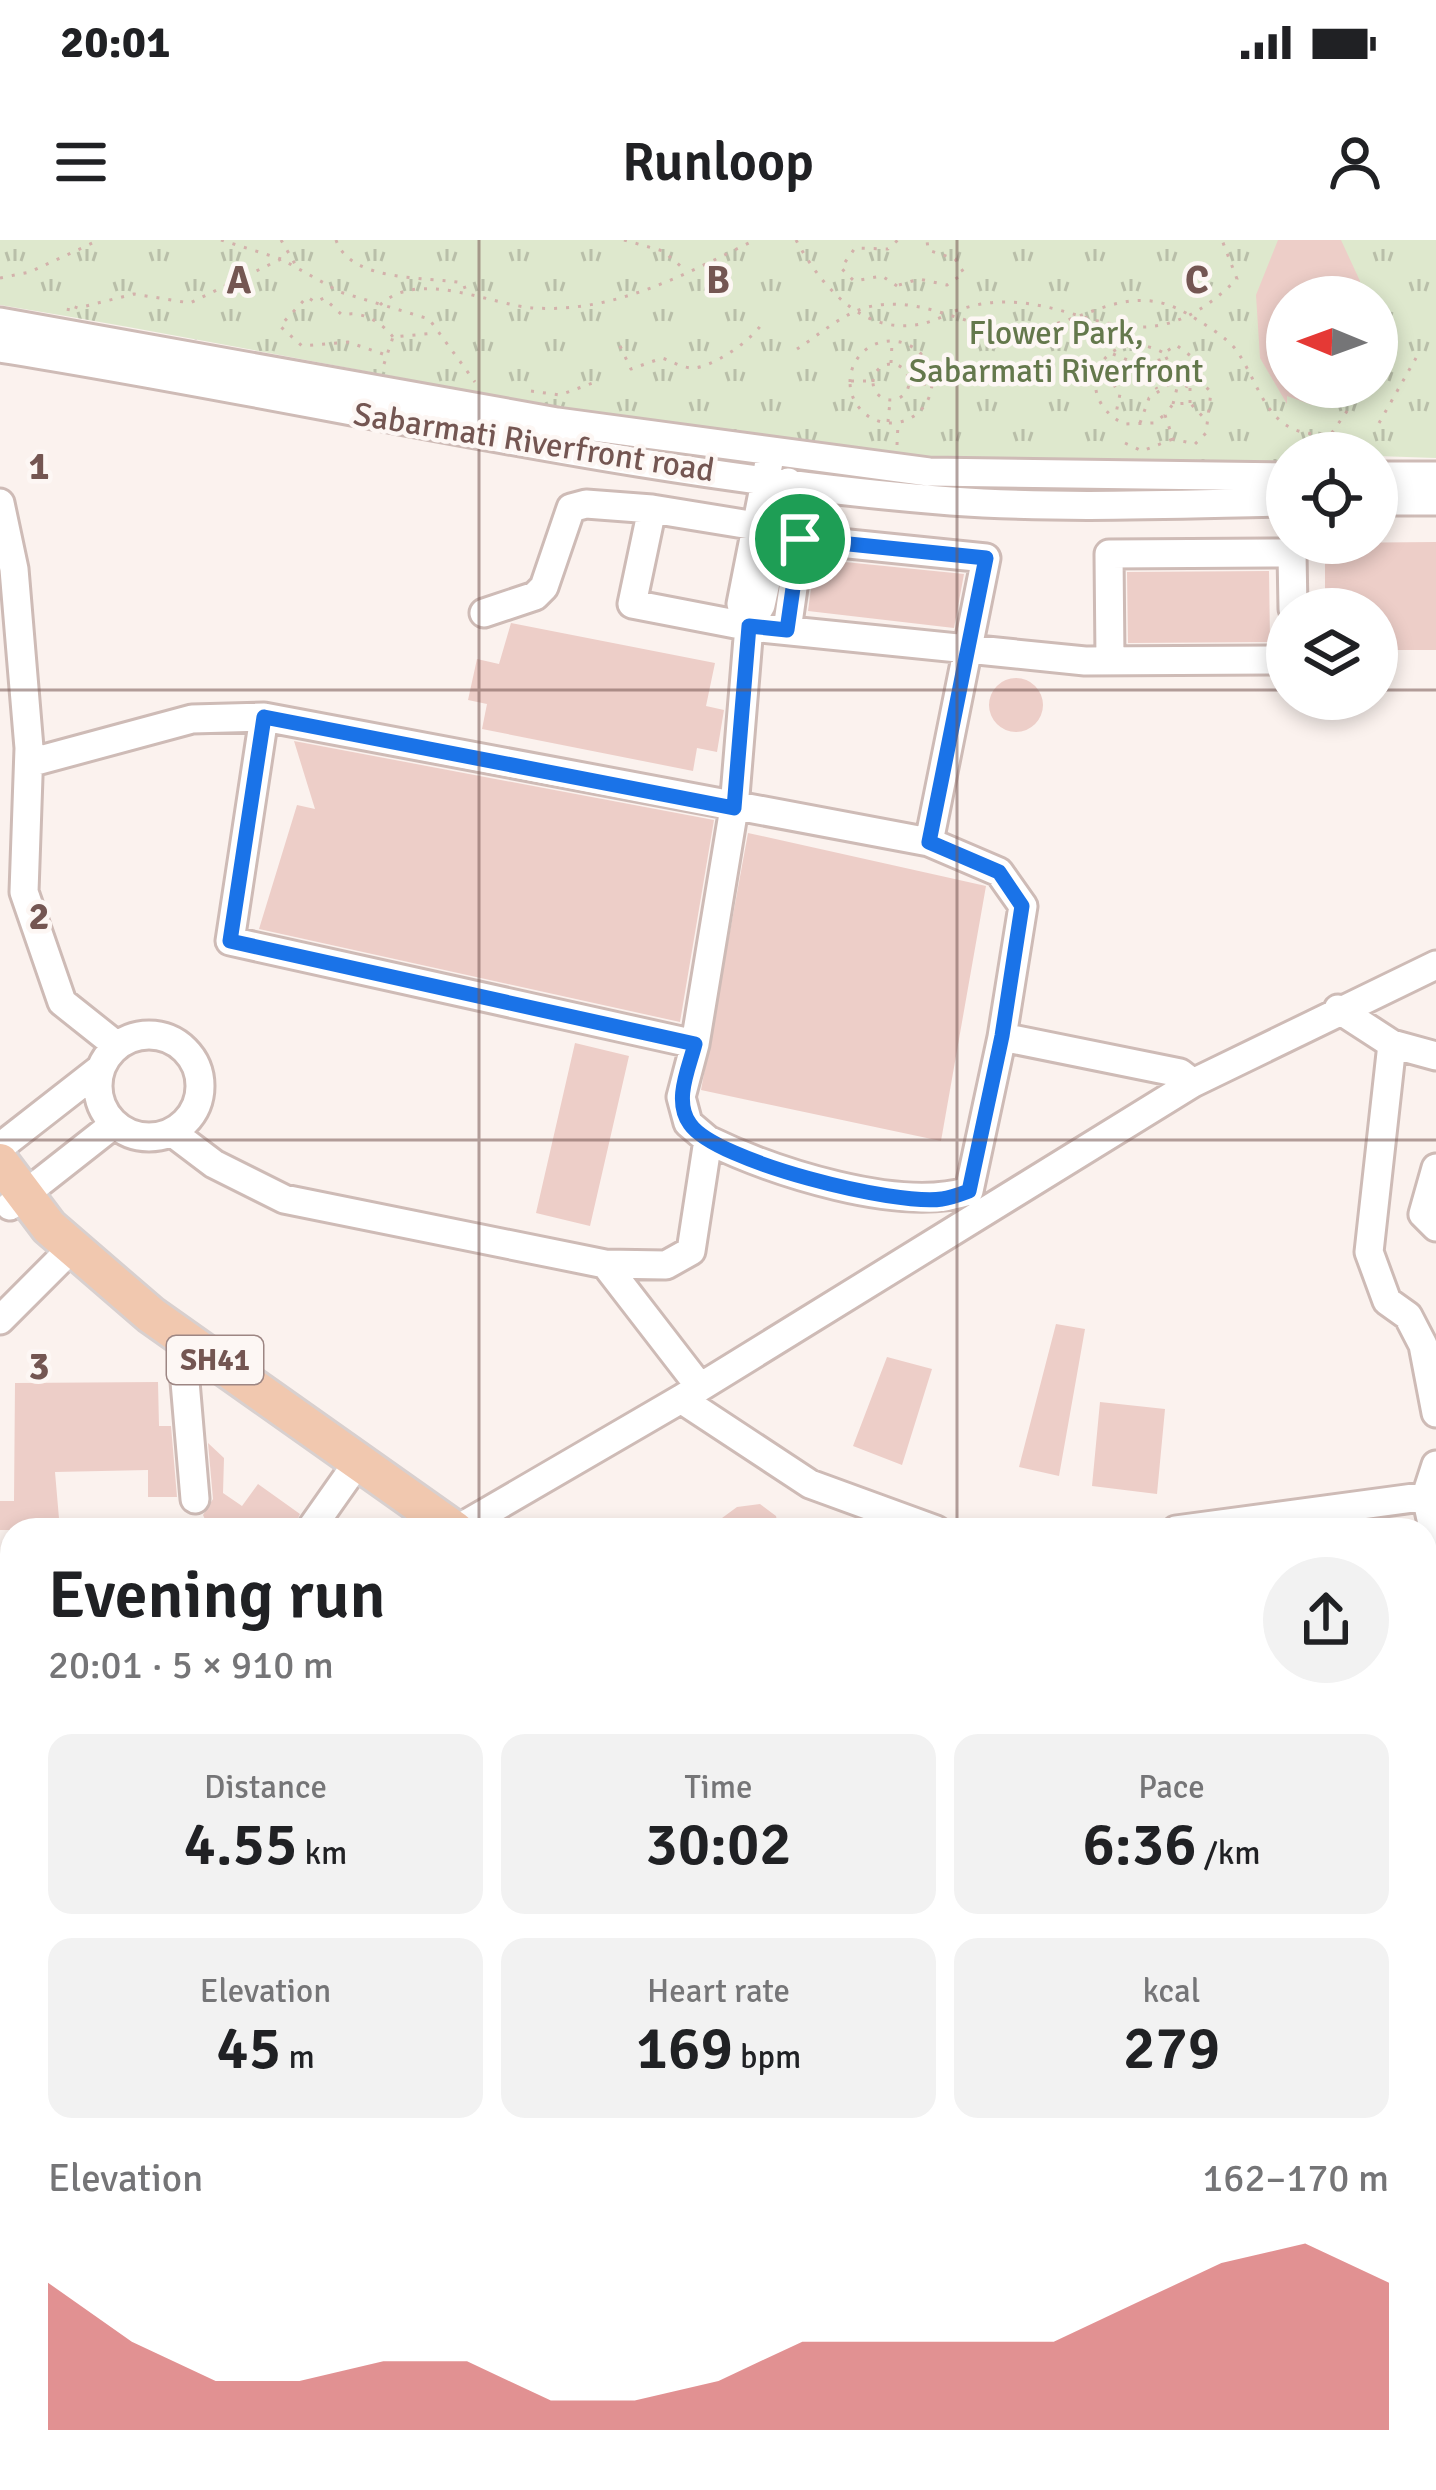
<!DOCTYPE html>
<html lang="en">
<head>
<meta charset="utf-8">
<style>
  body { margin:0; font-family:Signika,sans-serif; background:#f2f2f2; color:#202124; height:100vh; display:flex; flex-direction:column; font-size:45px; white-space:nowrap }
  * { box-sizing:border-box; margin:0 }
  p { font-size:39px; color:#757577 }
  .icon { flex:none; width:66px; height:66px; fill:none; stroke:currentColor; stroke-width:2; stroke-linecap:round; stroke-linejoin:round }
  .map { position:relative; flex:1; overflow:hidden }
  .details { position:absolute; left:0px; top:1278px; width:1437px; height:972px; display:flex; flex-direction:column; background:#fff; border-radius:36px 36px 0 0; box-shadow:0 6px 18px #0003 }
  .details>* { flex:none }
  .needle { width:78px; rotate:271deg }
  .fabs { position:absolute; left:1266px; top:36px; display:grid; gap:24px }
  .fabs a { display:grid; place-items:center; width:132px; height:132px; border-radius:50%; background:#fff; box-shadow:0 6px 18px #0003; font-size:60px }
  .pin { position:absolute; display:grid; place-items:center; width:102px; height:102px; color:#fff; margin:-51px; border:6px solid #fff; border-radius:50%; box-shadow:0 3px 12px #0007 }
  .round { display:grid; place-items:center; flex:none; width:126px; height:126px; border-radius:63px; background:#f2f2f2 }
  .head { display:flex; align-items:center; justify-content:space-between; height:204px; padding:0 48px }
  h1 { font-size:66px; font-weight:600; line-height:90px }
  .stats { display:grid; grid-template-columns:repeat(3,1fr); gap:18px; height:204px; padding:12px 48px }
  .stats div { display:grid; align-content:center; border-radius:24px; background:#f2f2f2; text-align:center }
  .stats b { font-size:60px; font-weight:600 }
  .stats small { font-size:33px; font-weight:400 }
  .stats p { font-size:33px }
  .chart { height:336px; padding:24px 48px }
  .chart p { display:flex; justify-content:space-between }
  .chart svg { width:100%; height:216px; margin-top:12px; fill:#d56365; opacity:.7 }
  .status { display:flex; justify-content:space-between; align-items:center; height:84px; padding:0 60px; background:#fff; direction:ltr }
  .status svg { height:33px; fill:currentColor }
  header { display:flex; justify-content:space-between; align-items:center; height:156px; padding:0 48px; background:#fff; font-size:54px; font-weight:600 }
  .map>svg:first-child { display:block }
</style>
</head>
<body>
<div class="status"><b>20:01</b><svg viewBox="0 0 49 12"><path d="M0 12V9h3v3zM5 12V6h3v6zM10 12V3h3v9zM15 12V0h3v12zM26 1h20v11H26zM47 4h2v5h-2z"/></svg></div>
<header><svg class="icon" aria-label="menu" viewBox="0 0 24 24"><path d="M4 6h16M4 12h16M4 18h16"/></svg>Runloop<svg class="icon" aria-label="person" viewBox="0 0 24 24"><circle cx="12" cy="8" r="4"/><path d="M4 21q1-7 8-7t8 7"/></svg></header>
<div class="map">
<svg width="1436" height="2250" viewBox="0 0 1436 2250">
  <defs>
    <pattern id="grass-tufts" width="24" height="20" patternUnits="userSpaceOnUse" patternTransform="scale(3)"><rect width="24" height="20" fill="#dee8cd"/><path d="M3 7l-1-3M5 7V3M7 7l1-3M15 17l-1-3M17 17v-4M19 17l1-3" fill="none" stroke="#b9bfa9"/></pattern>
  </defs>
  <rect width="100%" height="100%" fill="#fbf2ee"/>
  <path fill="url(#grass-tufts)" fill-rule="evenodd" d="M 0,0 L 1436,0 L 1436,218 L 1287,213 L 1287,221 C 1166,224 1044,228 924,217 C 612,188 308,115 0,65 ZM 1287,57 L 1377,57 L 1377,147 L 1287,147 Z"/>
  <path fill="#edcec8" d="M 1278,0 L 1341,0 L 1360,41 L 1361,57 L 1287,57 L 1287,147 L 1342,147 L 1312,165 L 1287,156 L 1287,164 L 1260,118 L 1256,55 Z
    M 1436,302 L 1436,410 L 1377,410 L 1377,369 L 1325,369 L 1325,303 Z
    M 815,319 L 964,334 L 954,388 L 808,371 Z
    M 1269,331 L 1270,402 L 1128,403 L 1127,332 Z
    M 511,383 L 715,423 L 706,466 L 724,470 L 717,512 L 697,508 L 693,531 L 482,489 L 487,464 L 468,460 L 477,419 L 499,424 Z
    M989 465a27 27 0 1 1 54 0a27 27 0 1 1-54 0Z
    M 294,501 L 714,580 L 680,782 L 259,689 L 297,565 L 315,569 Z
    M 748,593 L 986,646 L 941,901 L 701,850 Z
    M 575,803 L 629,816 L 590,986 L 536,973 Z
    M 1056,1084 L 1085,1089 L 1059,1236 L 1019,1227 Z
    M 887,1117 L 932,1129 L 902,1225 L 853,1206 Z
    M 158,1142 L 159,1186 L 171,1186 L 177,1257 L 148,1257 L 148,1230 L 55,1232 L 60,1290 L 0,1290 L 0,1261 L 14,1261 L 15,1143 Z
    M 1100,1162 L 1165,1169 L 1157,1254 L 1092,1246 Z
    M 208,1203 L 224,1218 L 223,1253 L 242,1266 L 258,1244 L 300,1274 L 292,1290 L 210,1290 L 203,1275 L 213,1259 Z
    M 760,1264 L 776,1276 L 779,1290 L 724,1290 L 722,1278 L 737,1267 Z"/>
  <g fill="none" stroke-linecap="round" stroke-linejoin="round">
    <defs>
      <path id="minor" d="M 0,82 L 557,182 L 929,232 L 1287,237
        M 0,108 C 317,158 631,236 951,261 C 1062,269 1176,264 1287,262
        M 1377,236 L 1436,236
        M 1377,261 L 1436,261
        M 0,263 L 14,329 L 29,508 L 24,652 L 62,762 L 116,805
        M 756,286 L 652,269 L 632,364 L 751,387 L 1085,421 L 1287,420
        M 484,373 L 535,356 L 544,347 L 571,268 L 586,264 L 652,269
        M 749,386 L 761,365 L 788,242
        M 787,390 L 800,299 L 986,318 L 929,602 L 999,632 L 1023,666 L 1002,797
        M 1110,419 L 1109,314 L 1292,313 L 1293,369
        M 29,523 L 192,479 L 264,477
        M 1338,769 L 1392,804 L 1369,1012 L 1387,1061 L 1408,1076 L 1423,1105 L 1436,1173
        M98 846a51 51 0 1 1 102 0a51 51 0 1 1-102 0Z
        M 695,804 L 230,701 L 264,477 L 929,602
        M 1392,804 L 1436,816
        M 173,893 L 214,924 L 284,959 L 605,1024 L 700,1147
        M 708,900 L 688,883 L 681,857 L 695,804 L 734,568 L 749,386 L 741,364 L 769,222
        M 0,907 L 100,829
        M 1436,928 L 1423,974 L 1436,987
        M 10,966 L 113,885
        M 605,1024 L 666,1025 L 691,1011 L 708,900 C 774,932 899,973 969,951 L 1002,797 L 1180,833 L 1193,843
        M 0,1080 L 72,1008
        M 183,1118 L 195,1259
        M 681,1159 L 810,1244 L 936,1290
        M 1436,1225 L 1426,1256 L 1436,1302
        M 310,1290 L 348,1236
        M 456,1290 L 681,1159 L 1193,843 L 1436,725
        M 1176,1290 L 1436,1255
        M 0,1351 L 12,1350
        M 0,1501 L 0,1553
        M 0,1588 L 12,1588
        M 1425,1721 L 1436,1719
        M 0,2177 L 12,2193
        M 418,2238 L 418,2250
        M 954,2238 L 960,2250
        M 1104,2238 L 1118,2250
        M 41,2250 L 57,2244 L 61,2250
        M 498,2250 L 499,2238
        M 611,2250 L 616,2238
        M 850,2250 L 856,2238"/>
      <path id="major" d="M 0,922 L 49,987 L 151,1075 L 455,1290
        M 1425,2068 L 1436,2078"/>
    </defs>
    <use href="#minor" stroke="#cebbb6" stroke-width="33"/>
    <use href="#major" stroke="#d8d0cf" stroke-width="42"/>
    <path stroke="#d3b1ab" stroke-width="3" stroke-dasharray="3 9" stroke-linecap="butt" d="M 221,0 L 281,19
      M 281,0 L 295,24
      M 336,0 C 351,43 427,36 463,43 L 466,51
      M 624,0 L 663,11 L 685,30
      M 796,0 C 827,57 878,109 946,75
      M 0,38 L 30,32 L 99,0
      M 899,45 L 919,39 L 947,45 L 964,33 L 955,19 L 928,10 L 927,0
      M 897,46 L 882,36 L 854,41 L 841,28 L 855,8 L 888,9 L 898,0
      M 380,65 C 419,28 490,65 534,68 C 615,73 683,35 755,0
      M 68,71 L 69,65 L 78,68 L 134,54 L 190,63 L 281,19 L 340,52 L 429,79 L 475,142
      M 955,71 C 1070,30 1127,149 1237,39 L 1222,0
      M850 142a41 41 0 1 1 82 0a41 41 0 1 1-82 0Z
      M 620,106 L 631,129 L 662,118 C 672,121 680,127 691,128 C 711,129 755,99 764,80
      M 797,109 C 819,95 843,73 868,67 C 927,53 972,95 1029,89 C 1085,84 1127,39 1186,73 C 1201,82 1227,97 1237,111 C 1264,152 1267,199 1331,194 L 1364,147
      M 1377,109 L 1388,77
      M 383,114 L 348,102 L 302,106 L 280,86 L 307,57 L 315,62 L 324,58 L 342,75 C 362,70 381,82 393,97
      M 1113,114 L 1142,126 L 1165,118
      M 891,123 L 892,103
      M 384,124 L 393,97 L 436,93
      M873 142a18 18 0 1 1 36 0a18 18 0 1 1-36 0Z
      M 1100,125 L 1120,154 L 1115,178
      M 1143,127 L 1157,149
      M 851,141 L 872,141
      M 1118,141 L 1131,126
      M 911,144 L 931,144
      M 1188,147 L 1178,142 L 1164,113 L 1176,105 L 1195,119 L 1200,140
      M 531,151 L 560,155 L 598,141
      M 1190,163 L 1190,147 L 1201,142 L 1211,152 L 1206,193 L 1195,204 L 1173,199 L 1165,175 L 1173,164 L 1190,163 L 1204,178
      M 1173,164 L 1178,144
      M 1163,176 L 1154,183 L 1124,184 C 1066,154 1105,81 1164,113
      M 888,182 L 890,161
      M 1140,183 L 1149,158 L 1177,139
      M 1379,183 L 1416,118
      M 1125,203 L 1142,211 L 1173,199
      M 897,205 L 898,184"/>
    <use href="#minor" stroke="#fff" stroke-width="27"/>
    <use href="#major" stroke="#f1c8af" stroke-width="36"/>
    <defs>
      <path id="rail" d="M 0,1827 L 12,1838
        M 0,1882 L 12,1892
        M 294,2238 L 300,2250
        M 341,2238 L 348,2250"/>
    </defs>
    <use href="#rail" stroke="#b3acc5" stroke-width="10"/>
    <use href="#rail" stroke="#fdf7f4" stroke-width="6" stroke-dasharray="18" stroke-linecap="butt"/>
  </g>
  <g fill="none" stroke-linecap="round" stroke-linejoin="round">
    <defs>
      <path id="route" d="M 800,299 L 986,318 L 929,602 L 999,632 L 1022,666 L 1002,796 L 969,951 C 961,954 951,958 942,959 C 896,966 716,922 690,884 C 673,861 689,828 695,804 L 230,701 L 264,477 L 734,568 L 749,386 L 787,390 Z"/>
    </defs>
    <use href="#route" stroke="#fff" stroke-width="24"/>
    <use href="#route" stroke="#1a73e8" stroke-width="15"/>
  </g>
  <path fill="none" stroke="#745652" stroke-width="3" stroke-opacity="0.55" d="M 479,0 L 479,1290M 957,0 L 957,1290M 0,450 L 1287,450M 1377,450 L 1436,450M 0,900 L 1436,900M 0,1350 L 12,1350M 1425,1350 L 1436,1350M 0,1800 L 12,1800M 1425,1800 L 1436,1800M 479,2238 L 479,2250M 957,2238 L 957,2250"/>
  <g text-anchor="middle" stroke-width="9" stroke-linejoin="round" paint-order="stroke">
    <rect fill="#fdf7f4" stroke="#9d8683" stroke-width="3" x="167" y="1096" width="96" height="48" rx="9"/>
    <g font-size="30" font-weight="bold" fill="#745652">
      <text x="215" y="1130">SH41</text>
    </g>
    <g font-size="33" fill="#64784c" stroke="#fdf7f4">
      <text x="1056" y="104">Flower Park,<tspan x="1056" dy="38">Sabarmati Riverfront</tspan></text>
    </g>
    <g font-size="33" fill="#745652" stroke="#fdf7f4">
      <text transform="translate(534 201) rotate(9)" y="12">Sabarmati Riverfront road</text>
    </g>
  </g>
  <g font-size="39" text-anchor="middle" font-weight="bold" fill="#745652" stroke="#fdf7f4" stroke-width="9" stroke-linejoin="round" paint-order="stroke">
    <text x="239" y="53">A</text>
    <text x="718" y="53">B</text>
    <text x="1197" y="53">C</text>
    <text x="39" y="239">1</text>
    <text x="39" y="689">2</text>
    <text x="39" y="1139">3</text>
  </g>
</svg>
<div class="fabs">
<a><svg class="needle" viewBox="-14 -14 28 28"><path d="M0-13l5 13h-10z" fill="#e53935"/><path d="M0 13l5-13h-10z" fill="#757577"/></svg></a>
<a><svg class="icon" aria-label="locate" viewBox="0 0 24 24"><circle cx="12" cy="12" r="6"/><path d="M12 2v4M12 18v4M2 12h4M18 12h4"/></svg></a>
<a><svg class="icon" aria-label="layers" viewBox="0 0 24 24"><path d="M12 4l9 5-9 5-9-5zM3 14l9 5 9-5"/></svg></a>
</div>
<div class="pin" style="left:800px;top:299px;background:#1e9e55"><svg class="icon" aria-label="arrive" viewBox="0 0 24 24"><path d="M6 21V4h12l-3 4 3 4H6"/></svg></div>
<section class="details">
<div class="head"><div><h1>Evening run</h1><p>20:01 · 5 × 910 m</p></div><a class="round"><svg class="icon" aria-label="share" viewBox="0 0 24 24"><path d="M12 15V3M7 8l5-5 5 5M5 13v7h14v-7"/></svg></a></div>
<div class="stats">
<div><p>Distance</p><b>4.55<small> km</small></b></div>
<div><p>Time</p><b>30:02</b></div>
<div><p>Pace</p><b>6:36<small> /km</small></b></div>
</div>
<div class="stats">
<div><p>Elevation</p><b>45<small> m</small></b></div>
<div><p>Heart rate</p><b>169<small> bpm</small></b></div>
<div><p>kcal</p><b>279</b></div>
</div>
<div class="chart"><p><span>Elevation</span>162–170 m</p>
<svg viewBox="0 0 160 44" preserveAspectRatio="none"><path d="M0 44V14L10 26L20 34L30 34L40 30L50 30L60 38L70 38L80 34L90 26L100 26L110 26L120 26L130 18L140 10L150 6L160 14V44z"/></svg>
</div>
</section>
</div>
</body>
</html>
